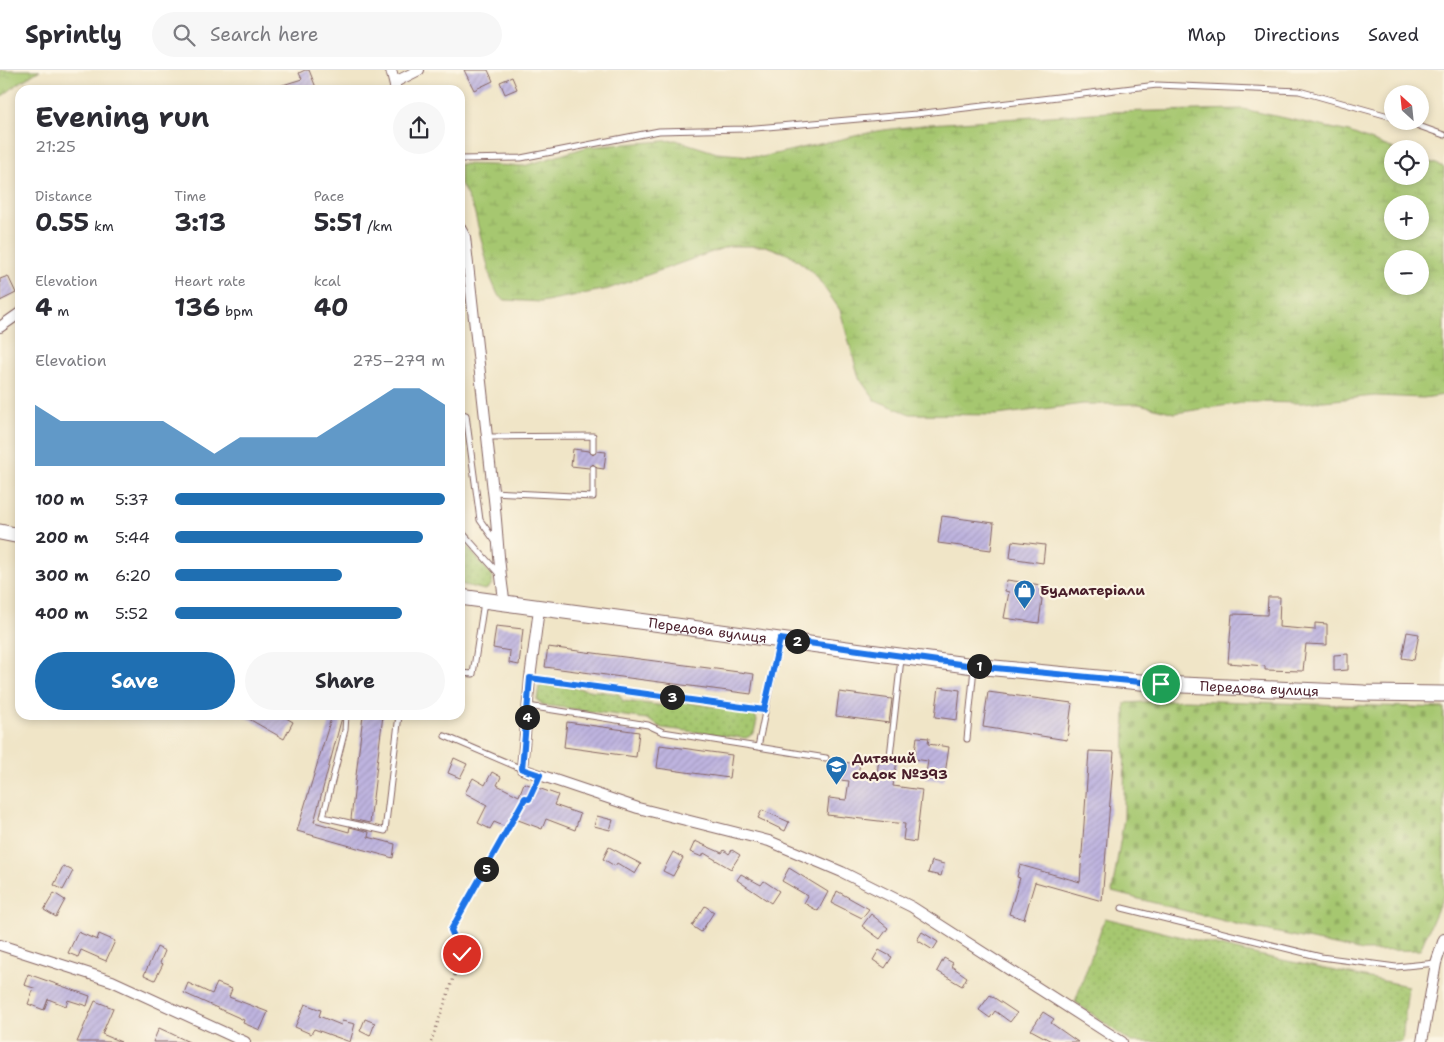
<!DOCTYPE html>
<html lang="en">
<head>
<meta charset="utf-8">
<style>
  body { margin:0; font-family:"Shantell Sans",sans-serif; background:#f7f7f7; color:#2b2b33; height:100vh; display:flex; flex-direction:column; font-size:19px; white-space:nowrap }
  * { box-sizing:border-box; margin:0 }
  p { font-size:16px; color:#7c7c81 }
  .icon { flex:none; width:28px; height:28px; fill:none; stroke:currentColor; stroke-width:2; stroke-linecap:round; stroke-linejoin:round }
  .map { position:relative; flex:1; overflow:hidden }
  .side { position:absolute; left:15px; top:15px; width:450px; height:635px; display:flex; flex-direction:column; background:#fff; border-radius:15px; box-shadow:0 2px 8px #0003 }
  .side>* { flex:none }
  .needle { width:32px; rotate:333deg }
  .controls { position:absolute; left:1384px; top:15px; display:grid; gap:10px }
  .controls a { display:grid; place-items:center; width:45px; height:45px; border-radius:50%; background:#fff; box-shadow:0 2px 8px #0003; font-size:25px }
  .pin { position:absolute; display:grid; place-items:center; width:42px; height:42px; color:#fff; margin:-21px; border:2px solid #fff; border-radius:50%; box-shadow:0 1px 5px #0007 }
  .km { position:absolute; width:25px; height:25px; margin:-12px; border-radius:50%; background:#222; color:#fff; font-size:14px; line-height:25px; text-align:center }
  .round { display:grid; place-items:center; flex:none; width:52px; height:52px; border-radius:26px; background:#f7f7f7 }
  .overview { display:flex; align-items:center; justify-content:space-between; height:85px; padding:0 20px }
  h1 { font-size:28px; font-weight:700; line-height:38px }
  .stats { display:grid; grid-template-columns:repeat(3,1fr); gap:8px; height:85px; padding:5px 20px }
  .stats div { display:grid; align-content:center }
  .stats b { font-size:25px; font-weight:700 }
  .stats small { font-size:14px; font-weight:400 }
  .stats p { font-size:14px }
  .chart { height:140px; padding:10px 20px }
  .chart p { display:flex; justify-content:space-between }
  .chart svg { width:100%; height:90px; margin-top:5px; fill:#1f6fb2; opacity:.7 }
  .primary-button { display:flex; gap:10px; margin-top:auto; padding:10px 20px }
  .primary-button a { flex:1; height:58px; border-radius:30px; background:#1f6fb2; color:#fff; font-size:20px; font-weight:700; line-height:58px; text-align:center }
  .primary-button a+a { background:#f7f7f7; color:#2b2b33 }
  ul { padding:0 20px; list-style:none; font-size:16px }
  li { display:grid; grid-template-columns:80px 60px 1fr; align-items:center; height:38px }
  li i { height:12px; border-radius:6px; background:#1f6fb2 }
  header { display:flex; align-items:center; gap:30px; box-sizing:border-box; height:70px; padding:0 25px; background:#fff; border-bottom:1px solid #e1e1e2 }
  header strong { font-size:24px }
  nav { display:flex; gap:28px; margin-inline-start:auto; font-size:18px }
  .search { width:350px; height:45px; background:#f7f7f7; display:flex; align-items:center; gap:12px; box-sizing:border-box; padding:0 18px; border-radius:28px; color:#7c7c81; font-size:19px }
  .map>svg:first-child { display:block }
</style>
</head>
<body>
<header>
<strong>Sprintly</strong>
<div class="search"><svg class="icon" aria-label="search" viewBox="0 0 24 24"><circle cx="10" cy="10" r="6"/><path d="M15 15l6 6"/></svg>Search here</div>
<nav><a>Map</a><a>Directions</a><a>Saved</a></nav>
</header>
<div class="map">
<svg width="1444" height="972" viewBox="0 0 1444 972">
  <defs>
    <pattern id="green-dots" width="8" height="8" patternUnits="userSpaceOnUse" patternTransform="scale(1.25)"><rect width="8" height="8" fill="#a6c770"/><path d="M2 2h.1M6 6h.1" fill="none" stroke="#90aa61" stroke-width="1.8" stroke-linecap="round"/></pattern>
    <pattern id="wetland-marsh" width="20" height="14" patternUnits="userSpaceOnUse" patternTransform="scale(1.25)"><rect width="20" height="14" fill="#a6c770"/><path d="M1 5h8M5 5V1M11 12h8M15 12V8" fill="none" stroke="#90aa61"/></pattern>
    <pattern id="cemetery-stones" width="16" height="16" patternUnits="userSpaceOnUse" patternTransform="scale(1.25)"><rect width="16" height="16" fill="#a6c770"/><path d="M2 7V4a2 2 0 0 1 4 0v3zM10 15v-3a2 2 0 0 1 4 0v3z" fill="#90aa61"/></pattern>
    <pattern id="building-hatch" width="6" height="6" patternUnits="userSpaceOnUse" patternTransform="scale(1.25)"><rect width="6" height="6" fill="#beb4df"/><path d="M-1 1l2-2M0 6l6-6M5 7l2-2" fill="none" stroke="#a59ac0"/></pattern>
  </defs>
  <rect width="100%" height="100%" fill="#fcf5e5"/>
  <filter id="ink" filterUnits="userSpaceOnUse"><feTurbulence type="fractalNoise" baseFrequency=".02" numOctaves="2"/><feDisplacementMap in="SourceGraphic" scale="10" xChannelSelector="R" yChannelSelector="G"/><feConvolveMatrix kernelMatrix="1 2 1 2 8 2 1 2 1" color-interpolation-filters="sRGB"/></filter>
  <filter id="wash" filterUnits="userSpaceOnUse"><feTurbulence type="fractalNoise" baseFrequency=".0096" numOctaves="4" result="noise"/><feDisplacementMap in="SourceGraphic" scale="20" xChannelSelector="R" yChannelSelector="G"/><feGaussianBlur stdDeviation="1.12" result="paint"/><feColorMatrix in="noise" values="0 0 0 0 0 0 0 0 0 0 0 0 0 0 0 0 0 1.4 0 .05"/><feComposite in="paint" operator="in"/></filter>
  <g filter="url(#wash)">
    <rect width="100%" height="100%" fill="#f0e5c7"/>
    <path fill="url(#green-dots)" stroke="#78734e" d="M 460,468 L 492,506 C 494,513 491,517 485,520 L 460,514 Z
      M 545,614 L 619,624 L 623,631 L 666,636 L 670,630 L 754,643 L 757,650 L 754,663 L 746,668 L 662,658 L 647,649 L 543,635 L 537,630 L 539,617 Z
      M 1105,848 L 1244,882 L 1408,916 L 1402,972 L 1131,972 L 1075,932 Z"/>
    <path fill="url(#wetland-marsh)" stroke="#78734e" fill-rule="evenodd" d="M 0,0 L 40,0 L 19,13 L 0,28 Z
      M 1243,39 L 1349,62 L 1394,79 L 1392,79 L 1392,106 L 1420,106 L 1420,88 L 1444,97 L 1444,325 L 1423,328 L 1375,326 L 1303,333 L 1249,332 L 1175,343 L 1139,334 L 1083,334 L 997,345 L 910,344 L 875,330 L 859,308 L 840,240 L 814,203 L 792,186 L 766,176 L 729,176 L 608,219 L 541,232 L 505,230 L 498,225 L 491,209 L 474,140 L 460,112 L 460,94 L 524,96 L 587,77 L 676,70 L 717,83 L 762,87 L 877,61 L 930,54 L 1109,42 ZM 1392,134 L 1420,134 L 1420,161 L 1392,161 ZM 1392,189 L 1420,189 L 1420,216 L 1392,216 Z"/>
    <path fill="url(#cemetery-stones)" stroke="#78734e" d="M 1184,630 L 1444,638 L 1444,824 L 1420,880 L 1363,881 L 1236,854 L 1112,822 L 1124,748 L 1125,633 Z"/>
    <g id="blocks">
      <path fill="url(#building-hatch)" d="M 305,0 L 309,0 L 317,20 L 274,20 L 273,18 L 302,9 L 299,3 Z
        M 464,0 L 488,0 L 493,11 L 474,20 Z
        M 512,7 L 517,19 L 505,24 L 500,12 Z
        M 8,206 L 16,223 L 0,231 L 0,209 Z
        M 573,379 L 589,381 L 593,385 L 597,381 L 606,382 L 604,399 L 597,398 L 593,394 L 589,398 L 571,396 Z
        M 942,446 L 994,453 L 991,480 L 938,473 Z
        M 1012,471 L 1045,475 L 1043,493 L 1010,488 Z
        M 1007,510 L 1041,515 L 1041,529 L 1042,529 L 1039,553 L 1004,548 L 1009,522 L 1005,521 Z
        M 1268,527 L 1280,527 L 1279,557 L 1315,560 L 1315,553 L 1327,554 L 1327,575 L 1306,574 L 1303,601 L 1265,600 L 1265,596 L 1228,593 L 1232,544 L 1267,545 Z
        M 496,556 L 523,559 L 519,595 L 509,593 L 510,581 L 493,578 Z
        M 1407,562 L 1419,564 L 1414,590 L 1402,588 Z
        M 548,577 L 754,604 L 751,624 L 545,597 Z
        M 1348,584 L 1348,600 L 1334,601 L 1334,585 Z
        M 939,617 L 960,620 L 957,650 L 935,647 Z
        M 839,622 L 892,629 L 889,653 L 836,646 Z
        M 988,622 L 1072,633 L 1067,670 L 983,657 Z
        M 242,645 L 281,645 L 293,652 L 284,669 Z
        M 332,645 L 342,645 L 341,651 L 314,752 L 349,762 L 350,757 L 369,762 L 368,767 L 395,774 L 393,788 L 297,761 Z
        M 363,645 L 383,645 L 370,753 L 351,749 Z
        M 567,652 L 639,662 L 636,687 L 564,677 Z
        M 917,667 L 929,668 L 928,674 L 949,677 L 944,711 L 925,709 L 928,691 L 914,689 Z
        M 660,675 L 732,685 L 729,708 L 657,698 Z
        M 1089,681 L 1114,682 L 1102,831 L 1035,812 L 1024,849 L 1009,844 L 1020,808 L 1017,807 L 1020,795 L 1080,812 Z
        M 454,688 L 467,694 L 460,708 L 448,703 Z
        M 879,688 L 897,691 L 893,716 L 922,720 L 916,772 L 903,770 L 905,754 L 827,745 L 829,728 L 846,730 L 849,711 L 839,710 L 841,692 L 860,694 L 858,703 L 877,705 Z
        M 492,702 L 501,707 L 497,715 L 519,726 L 524,713 L 558,725 L 554,735 L 580,744 L 575,760 L 546,749 L 542,759 L 513,748 L 508,758 L 494,752 L 490,759 L 478,753 L 487,735 L 465,723 L 473,708 L 485,715 Z
        M 762,740 L 789,752 L 785,761 L 758,748 Z
        M 597,746 L 613,750 L 610,760 L 594,756 Z
        M 695,771 L 722,783 L 724,780 L 729,784 L 732,780 L 740,785 L 731,799 L 704,783 L 702,787 L 690,782 Z
        M 609,777 L 641,794 L 635,804 L 617,793 L 615,796 L 603,789 Z
        M 673,782 L 683,788 L 673,806 L 663,801 Z
        M 932,791 L 944,794 L 941,806 L 928,803 Z
        M 63,796 L 73,801 L 63,820 L 54,815 Z
        M 789,798 L 828,822 L 818,841 L 804,833 L 808,826 L 782,811 Z
        M 741,804 L 761,815 L 764,811 L 779,821 L 771,833 L 737,810 Z
        M 837,821 L 869,839 L 862,848 L 832,833 Z
        M 54,823 L 65,830 L 56,847 L 44,840 Z
        M 705,836 L 714,842 L 701,862 L 692,856 Z
        M 871,844 L 888,858 L 880,869 L 862,856 Z
        M 78,862 L 97,870 L 99,864 L 115,871 L 106,891 L 81,880 L 78,887 L 68,883 Z
        M 922,862 L 938,872 L 933,880 L 917,870 Z
        M 157,877 L 165,881 L 160,893 L 163,894 L 155,910 L 144,905 Z
        M 879,880 L 892,887 L 885,898 L 873,890 Z
        M 944,888 L 953,893 L 951,896 L 967,907 L 962,916 L 937,901 Z
        M 28,904 L 90,926 L 87,936 L 68,930 L 66,936 L 48,929 L 44,940 L 28,934 L 34,918 L 24,915 Z
        M 188,913 L 212,924 L 217,913 L 232,919 L 229,927 L 268,942 L 260,960 L 243,953 L 244,950 L 184,923 Z
        M 990,925 L 1017,943 L 1010,952 L 995,941 L 990,948 L 979,940 Z
        M 95,931 L 113,938 L 102,964 L 121,972 L 77,972 Z
        M 305,934 L 321,940 L 319,946 L 341,955 L 342,951 L 355,954 L 350,972 L 314,959 L 311,964 L 295,957 Z
        M 1043,942 L 1054,949 L 1051,953 L 1078,972 L 1053,972 L 1031,960 Z
        M 365,949 L 375,953 L 370,966 L 360,961 Z
        M 159,958 L 170,963 L 189,972 L 153,972 Z"/>
    </g>
  </g>
  <g filter="url(#ink)">
    <use href="#blocks" fill-opacity="0" stroke="#846462" stroke-width="1"/>
    <g fill="none" stroke-linecap="round" stroke-linejoin="round">
      <defs>
        <path id="lane" d="M 1405,51 L 1444,65
          M 460,89 L 521,88 L 659,61 L 744,59 L 916,44 L 1157,15 L 1299,21 L 1392,47
          M 460,343 L 466,345 L 480,450 L 495,471
          M 487,367 L 593,366 L 593,381
          M 493,422 L 593,427 L 593,398
          M 460,460 L 499,504
          M 460,603 L 473,604 L 484,532
          M 530,608 L 764,640
          M 528,636 L 648,655 L 663,662 L 758,677 L 779,572
          M 346,645 L 345,660 L 323,747 L 385,761 L 399,645
          M 445,666 L 522,699
          M 967,669 L 974,598
          M 758,677 L 826,688
          M 890,686 L 901,589
          M 1122,838 L 1321,887 L 1396,897 L 1436,893"/>
        <path id="street" d="M 391,0 L 396,20
          M 395,12 L 419,0
          M 460,158 L 465,167 C 474,252 484,336 493,421 C 498,459 498,497 505,534
          M 0,257 L 20,243
          M 539,539 L 530,608 L 522,699 L 638,738 L 769,771 L 842,802 L 912,837 L 1122,972
          M 0,875 L 112,911 L 245,972
          M 1422,972 L 1436,893 L 1444,869"/>
        <g id="secondary">
          <path d="M 0,462 L 20,466"/>
          <path id="s1" d="M 460,527 L 974,596 L 1161,614 L 1364,623 L 1444,624"/>
        </g>
      </defs>
      <use href="#lane" stroke="#846462" stroke-width="7"/>
      <use href="#street" stroke="#846462" stroke-width="12"/>
      <use href="#secondary" stroke="#846462" stroke-width="17"/>
      <path stroke="#846462" stroke-width="2.5" stroke-dasharray="1 4" stroke-linecap="butt" d="M 431,972 L 462,884 L 451,860 L 501,774 L 525,728 L 529,729 L 536,713"/>
      <use href="#lane" stroke="#fff" stroke-width="5"/>
      <use href="#street" stroke="#fff" stroke-width="10"/>
      <use href="#secondary" stroke="#fff" stroke-width="15"/>
    </g>
  </g>
  <g fill="none" stroke-linecap="round" stroke-linejoin="round" filter="url(#ink)">
    <defs>
      <path id="route" d="M 462,884 L 451,860 L 525,728 L 529,729 L 540,705 L 522,699 L 530,608 L 764,640 L 780,569 L 974,596 L 1161,614"/>
    </defs>
    <use href="#route" stroke="#fff" stroke-width="10"/>
    <use href="#route" stroke="#1a73e8" stroke-width="6"/>
  </g>
  <defs>
    <symbol id="shop-pin" viewBox="-11 -11 22 30"><path d="M0 17L-7.5 6A9.5 9.5 0 1 1 7.5 6Z" fill="#1f6fb2" stroke="#fcf5e5"/><path d="M-5-2.5h2.3a2.7 3.5 0 0 1 5.4 0H5L5.5 6h-11ZM-1.5-2.5h3a1.5 2.3 0 0 0-3 0Z" fill="#fff"/></symbol>
    <symbol id="school-pin" viewBox="-11 -11 22 30"><path d="M0 17L-7.5 6A9.5 9.5 0 1 1 7.5 6Z" fill="#1f6fb2" stroke="#fcf5e5"/><path d="M0-5L7-2L0 1L-7-2ZM-4 1L0 2.5L4 1V4Q0 6-4 4Z" fill="#fff"/></symbol>
  </defs>
  <g fill-rule="evenodd">
    <use href="#shop-pin" x="1012" y="508" width="25" height="34"/>
    <use href="#school-pin" x="824" y="684" width="25" height="34"/>
  </g>
  <g text-anchor="middle" stroke-width="4.5" stroke-linejoin="round" paint-order="stroke">
    <g font-size="14" font-weight="bold" fill="#4a1f2b" stroke="#fcf5e5" text-anchor="start">
      <text x="1040" y="525">Будматеріали</text>
      <text x="852" y="693">Дитячий<tspan x="852" dy="16">садок №393</tspan></text>
    </g>
    <g font-size="14" fill="#4a1f2b" stroke="#fcf5e5">
      <text dy="5" stroke="none"><textPath href="#s1" startOffset="250">Передова вулиця</textPath></text>
      <text dy="5" stroke="none"><textPath href="#s1" startOffset="805">Передова вулиця</textPath></text>
    </g>
  </g>
</svg>
<div class="controls">
<a><svg class="needle" viewBox="-14 -14 28 28"><path d="M0-13l5 13h-10z" fill="#e53935"/><path d="M0 13l5-13h-10z" fill="#7c7c81"/></svg></a>
<a><svg class="icon" aria-label="locate" viewBox="0 0 24 24"><circle cx="12" cy="12" r="6"/><path d="M12 2v4M12 18v4M2 12h4M18 12h4"/></svg></a>
<a>+</a>
<a>−</a>
</div>
<div class="pin" style="left:1161px;top:614px;background:#1e9e55"><svg class="icon" aria-label="arrive" viewBox="0 0 24 24"><path d="M6 21V4h12l-3 4 3 4H6"/></svg></div>
<div class="pin" style="left:462px;top:884px;background:#d93025"><svg class="icon" aria-label="check" viewBox="0 0 24 24"><path d="M5 12l5 5 9-10"/></svg></div>
<b class="km" style="left:979px;top:596px">1</b>
<b class="km" style="left:797px;top:571px">2</b>
<b class="km" style="left:672px;top:627px">3</b>
<b class="km" style="left:527px;top:647px">4</b>
<b class="km" style="left:486px;top:799px">5</b>
<section class="side">
<div class="overview"><div><h1>Evening run</h1><p>21:25</p></div><a class="round"><svg class="icon" aria-label="share" viewBox="0 0 24 24"><path d="M12 15V3M7 8l5-5 5 5M5 13v7h14v-7"/></svg></a></div>
<div class="stats">
<div><p>Distance</p><b>0.55<small> km</small></b></div>
<div><p>Time</p><b>3:13</b></div>
<div><p>Pace</p><b>5:51<small> /km</small></b></div>
</div>
<div class="stats">
<div><p>Elevation</p><b>4<small> m</small></b></div>
<div><p>Heart rate</p><b>136<small> bpm</small></b></div>
<div><p>kcal</p><b>40</b></div>
</div>
<div class="chart"><p><span>Elevation</span>275–279 m</p>
<svg viewBox="0 0 160 44" preserveAspectRatio="none"><path d="M0 44V14L10 22L20 22L30 22L40 22L50 22L60 30L70 38L80 30L90 30L100 30L110 30L120 22L130 14L140 6L150 6L160 14V44z"/></svg>
</div>
<ul>
<li><b>100 m</b>5:37<i style="width:100%"></i></li>
<li><b>200 m</b>5:44<i style="width:92%"></i></li>
<li><b>300 m</b>6:20<i style="width:62%"></i></li>
<li><b>400 m</b>5:52<i style="width:84%"></i></li>
</ul>
<div class="primary-button"><a>Save</a><a>Share</a></div>
</section>
</div>
</body>
</html>
